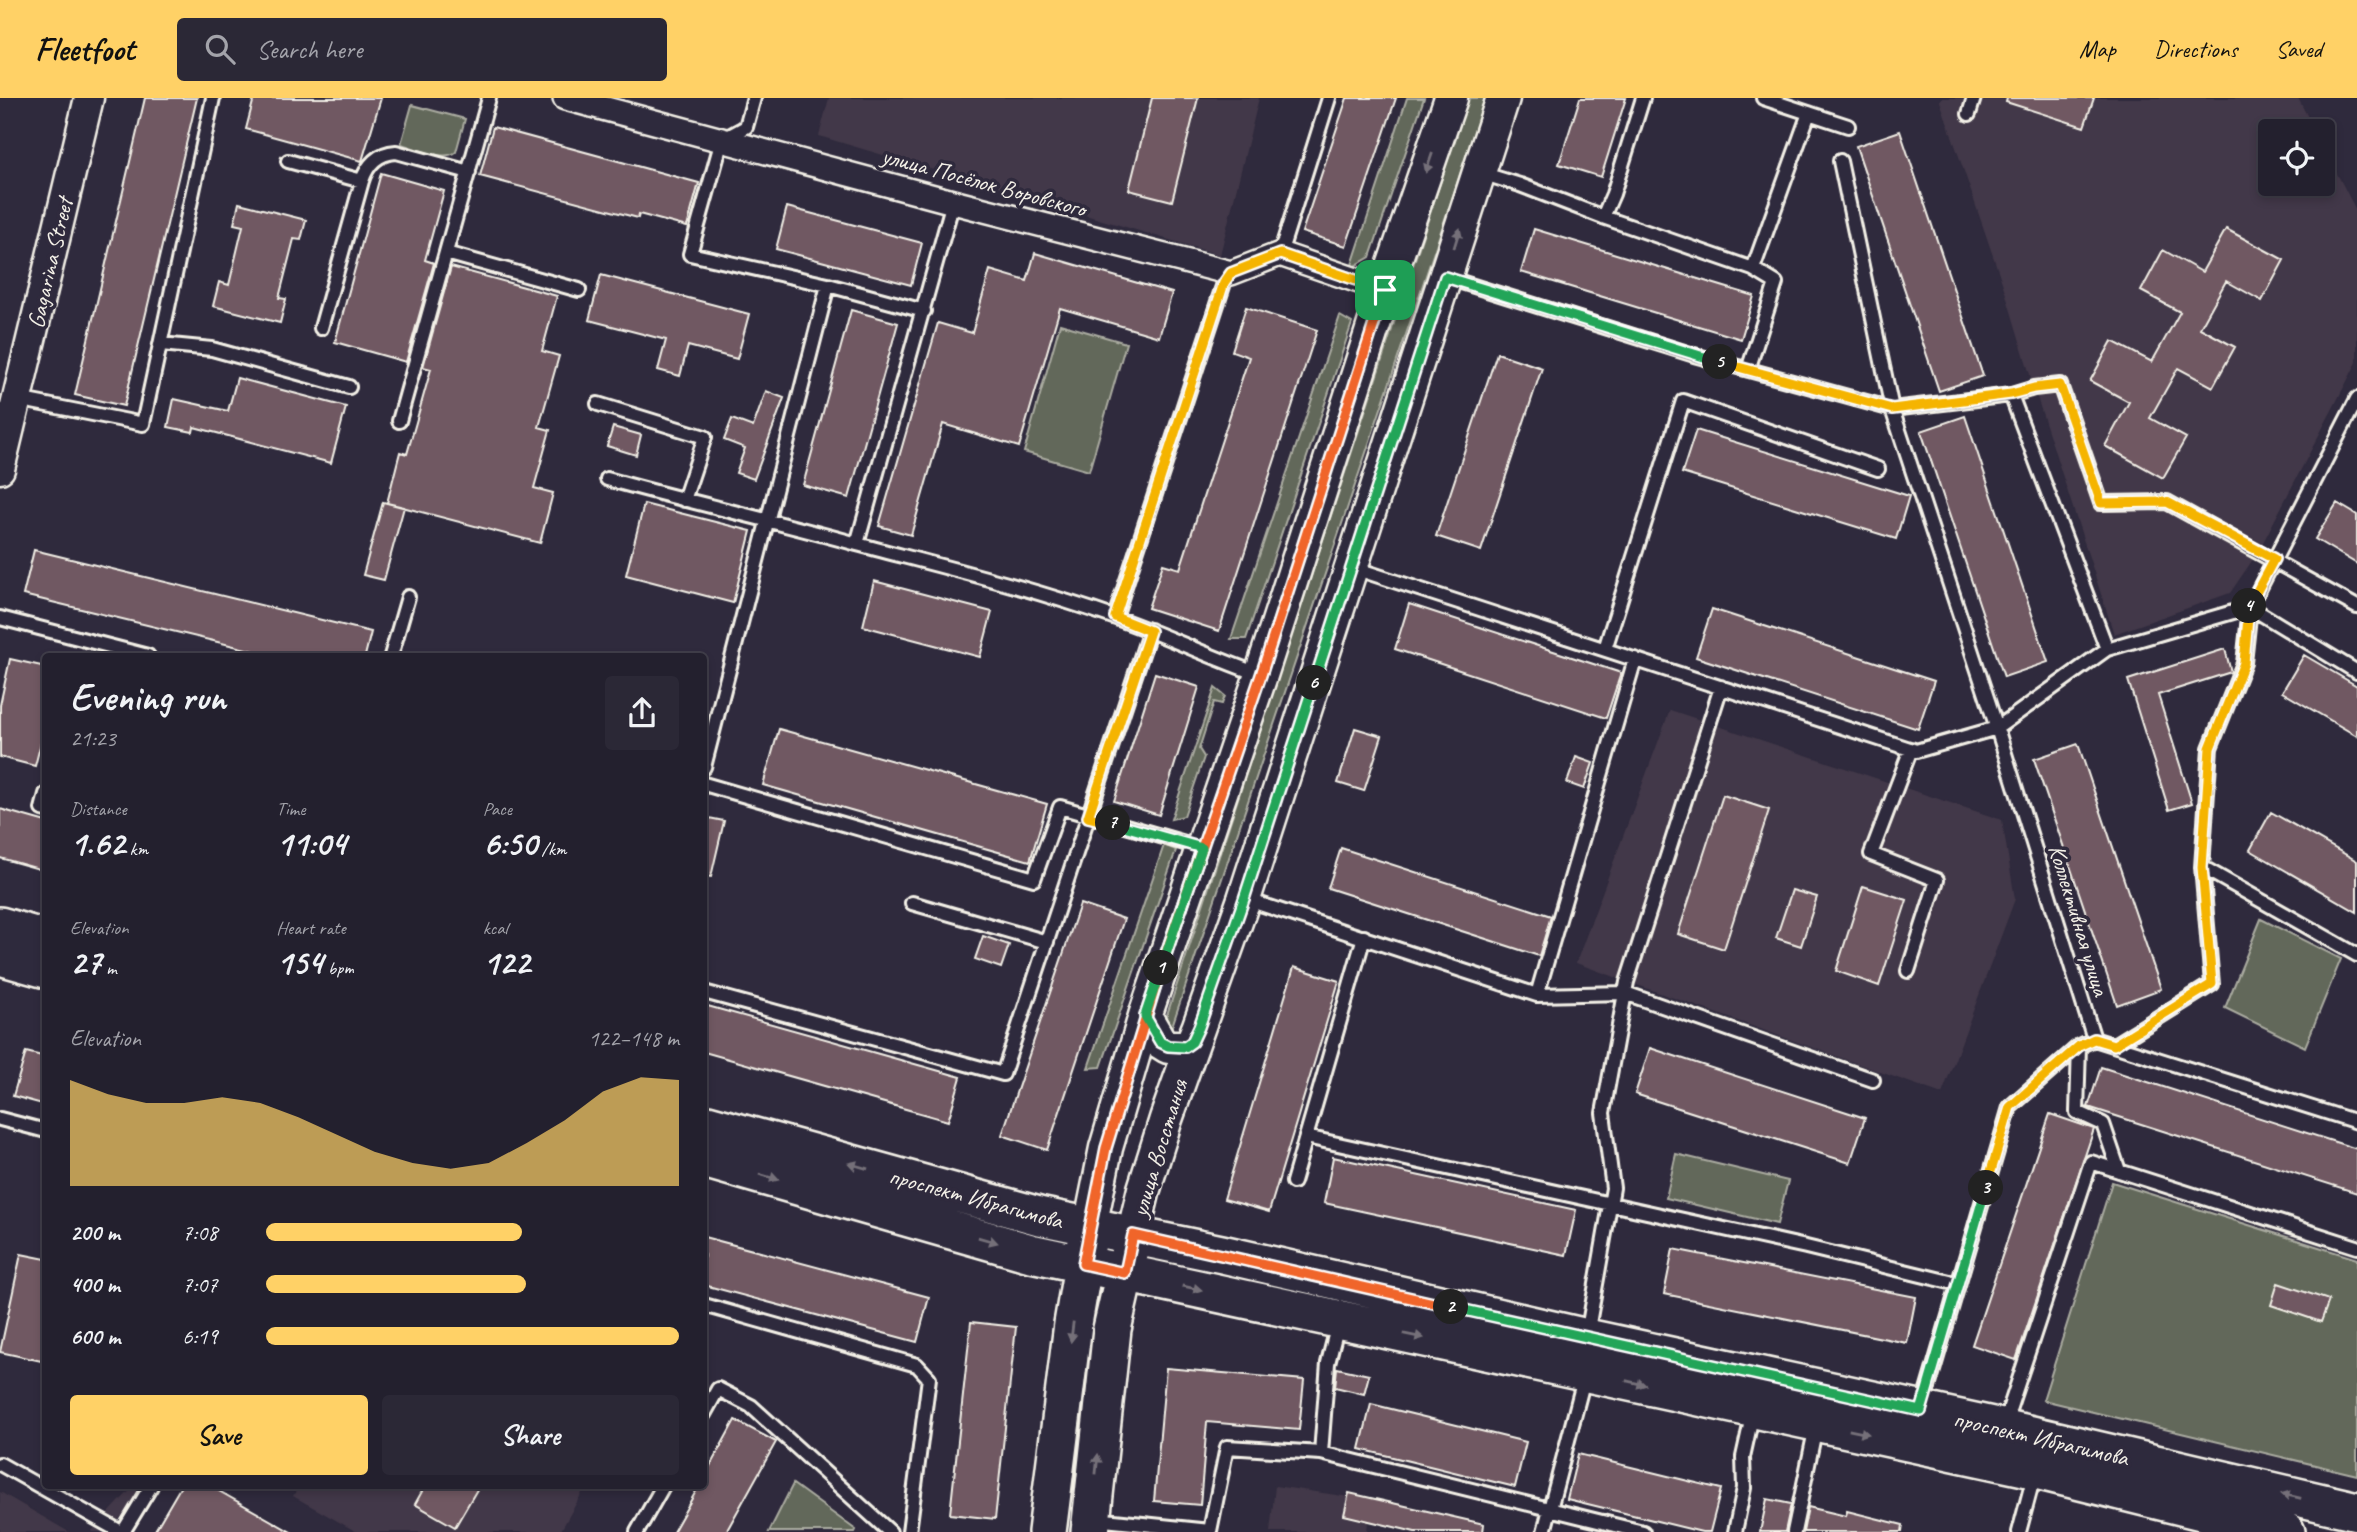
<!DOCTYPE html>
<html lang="en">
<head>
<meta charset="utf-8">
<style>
  body { margin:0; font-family:Caveat,sans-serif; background:#2b2836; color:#f1f3f6; height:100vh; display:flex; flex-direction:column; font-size:26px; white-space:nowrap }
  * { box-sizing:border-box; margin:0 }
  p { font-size:23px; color:#a3a3aa }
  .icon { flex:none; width:38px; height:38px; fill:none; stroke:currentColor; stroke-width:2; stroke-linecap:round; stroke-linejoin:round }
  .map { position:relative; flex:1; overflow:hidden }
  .details { position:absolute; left:42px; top:555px; width:665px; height:836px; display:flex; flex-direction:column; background:#23202e; border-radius:7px; box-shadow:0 4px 10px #0003,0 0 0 2px #403e4a }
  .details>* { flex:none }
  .buttons { position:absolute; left:2258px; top:21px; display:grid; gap:14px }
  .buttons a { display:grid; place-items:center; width:77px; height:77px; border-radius:7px; background:#23202e; box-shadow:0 4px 10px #0003,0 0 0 2px #403e4a; font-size:35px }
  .pin { position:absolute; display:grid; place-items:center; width:60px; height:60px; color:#fff; margin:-30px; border-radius:14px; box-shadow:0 4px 10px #0006 }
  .km { position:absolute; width:35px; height:35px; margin:-18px; border-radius:50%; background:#222; color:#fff; font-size:19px; line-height:35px; text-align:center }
  .round { display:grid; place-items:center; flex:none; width:74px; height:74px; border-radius:7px; background:#2b2836 }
  .summary { display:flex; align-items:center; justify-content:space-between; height:119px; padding:0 28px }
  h1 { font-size:38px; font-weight:700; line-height:52px }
  .stats { display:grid; grid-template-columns:repeat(3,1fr); gap:10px; height:119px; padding:7px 28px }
  .stats div { display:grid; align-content:center }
  .stats b { font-size:35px; font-weight:700 }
  .stats small { font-size:19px; font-weight:400 }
  .stats p { font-size:19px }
  .chart { height:196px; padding:14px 28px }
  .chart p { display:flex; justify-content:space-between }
  .chart svg { width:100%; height:126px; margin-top:7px; fill:#ffd166; opacity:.7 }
  .button { display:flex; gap:14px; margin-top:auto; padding:14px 28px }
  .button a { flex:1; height:80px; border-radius:7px; background:#ffd166; color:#111; font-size:28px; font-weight:700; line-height:80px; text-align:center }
  .button a+a { background:#2b2836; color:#f1f3f6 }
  ul { padding:0 28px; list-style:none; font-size:23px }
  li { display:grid; grid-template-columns:112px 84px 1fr; align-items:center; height:52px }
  li i { height:18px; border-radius:9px; background:#ffd166 }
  header { display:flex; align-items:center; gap:42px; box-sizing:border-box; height:98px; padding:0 35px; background:#ffd166; color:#111 }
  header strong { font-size:33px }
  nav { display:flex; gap:38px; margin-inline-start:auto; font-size:24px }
  .search { width:490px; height:63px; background:#2b2836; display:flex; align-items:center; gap:18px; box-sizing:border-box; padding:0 24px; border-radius:7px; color:#a3a3aa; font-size:26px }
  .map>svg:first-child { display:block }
</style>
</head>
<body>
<header>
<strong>Fleetfoot</strong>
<div class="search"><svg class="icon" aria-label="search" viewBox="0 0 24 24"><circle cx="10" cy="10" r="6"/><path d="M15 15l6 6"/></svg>Search here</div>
<nav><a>Map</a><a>Directions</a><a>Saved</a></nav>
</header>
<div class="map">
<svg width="2357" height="1434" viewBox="0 0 2357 1434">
  <rect width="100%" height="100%" fill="#2f2a3d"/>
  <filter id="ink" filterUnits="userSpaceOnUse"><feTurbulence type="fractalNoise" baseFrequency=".0143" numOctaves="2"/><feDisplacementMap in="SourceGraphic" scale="14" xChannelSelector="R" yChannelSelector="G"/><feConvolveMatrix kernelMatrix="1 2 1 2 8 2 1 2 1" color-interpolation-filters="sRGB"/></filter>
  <g filter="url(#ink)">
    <path fill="#423848" d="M 829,0 L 1259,0 L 1220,157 L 819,38 Z
      M 1941,0 L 2298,0 L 2315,33 L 2270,33 L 2270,86 L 2322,86 L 2322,47 L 2357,114 L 2357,264 L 2258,454 L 2230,495 L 2114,536 L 2034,290 L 2004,190 L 1940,3 Z
      M 1670,612 L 2002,722 L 2015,801 L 1942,996 L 1576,865 Z
      M 134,1388 L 149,1388 L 107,1434 L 91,1434 Z
      M 299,1388 L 586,1388 L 560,1434 L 357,1434 L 293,1398 Z
      M 1275,1388 L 1370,1402 L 1367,1434 L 1270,1434 Z
      M 0,1394 L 69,1434 L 0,1434 Z"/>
    <path fill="#62685a" stroke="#abaca1" stroke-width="2" d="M 1407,0 L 1424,0 L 1370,159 L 1351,170 Z
      M 1468,0 L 1486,0 L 1169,937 L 1161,935 Z
      M 412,7 L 465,21 L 456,54 C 443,64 416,50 401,46 Z
      M 1340,218 L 1352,225 L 1246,541 L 1231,541 Z
      M 1060,226 L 1126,245 L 1089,373 L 1024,354 Z
      M 1215,590 L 1225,598 L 1222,606 L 1214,604 L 1199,651 L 1204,659 L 1184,718 L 1171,721 Z
      M 1164,747 L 1176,752 L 1101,969 L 1088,970 Z
      M 2261,821 L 2341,861 L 2305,949 L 2225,910 Z
      M 1676,1056 L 1788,1083 L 1777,1126 L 1666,1100 Z
      M 2112,1084 L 2357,1161 L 2357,1377 L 2043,1302 Z
      M 793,1386 L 856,1432 L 855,1434 L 769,1434 Z"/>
    <path fill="#705862" stroke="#f4f1e8" stroke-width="2" d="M 145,0 L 197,0 L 124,308 L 75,297 Z
      M 254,0 L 381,0 L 362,63 L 246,31 Z
      M 1152,0 L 1198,0 L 1172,103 L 1129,92 Z
      M 1347,0 L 1396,0 L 1346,148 L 1302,134 Z
      M 1580,0 L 1626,0 L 1601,79 L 1559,66 Z
      M 2007,0 L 2094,0 L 2084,29 L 2006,4 Z
      M 493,29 L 699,85 L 687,129 L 639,116 L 638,120 L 480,78 Z
      M 1900,33 L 1983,278 L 1939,293 L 1856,48 Z
      M 381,75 L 444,93 L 425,162 L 434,165 L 406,264 L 335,244 Z
      M 239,105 L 306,122 L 301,142 L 294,141 L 279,200 L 286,201 L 280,225 L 213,208 L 219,184 L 229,187 L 243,128 L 234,126 Z
      M 787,109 L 922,145 L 911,187 L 776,151 Z
      M 1534,131 L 1754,198 L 1741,241 L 1521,174 Z
      M 2226,131 L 2284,162 L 2262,203 L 2226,183 L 2200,230 L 2235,249 L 2213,289 L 2178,270 L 2150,320 L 2186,340 L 2163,380 L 2105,348 L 2129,304 L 2090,283 L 2112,243 L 2152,264 L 2180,214 L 2141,193 L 2163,152 L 2202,174 Z
      M 1035,155 L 1172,195 L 1159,239 L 1060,210 L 1019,349 L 943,326 L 911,437 L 879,428 L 938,225 L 972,235 L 990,172 L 1027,183 Z
      M 451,169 L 557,198 L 542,253 L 559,258 L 539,329 L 550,332 L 534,390 L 553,395 L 540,445 L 387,405 L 400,354 L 407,356 L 431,271 L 423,269 Z
      M 601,177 L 749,216 L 737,261 L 688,248 L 680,278 L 658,272 L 666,242 L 589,222 Z
      M 1246,209 L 1317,232 L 1219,533 L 1148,510 L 1163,466 L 1180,471 L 1214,366 L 1249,259 L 1232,253 Z
      M 851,212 L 898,225 L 849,400 L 803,387 Z
      M 1497,255 L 1542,270 L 1481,453 L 1436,438 Z
      M 237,280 L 346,309 L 331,365 L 194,329 L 193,334 L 168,329 L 174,301 L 228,313 Z
      M 766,293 L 784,300 L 754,381 L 736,375 L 745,350 L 724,342 L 732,321 L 753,329 Z
      M 1965,318 L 2048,564 L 2004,579 L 1921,333 Z
      M 613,329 L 641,337 L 636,357 L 607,348 Z
      M 1696,332 L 1909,398 L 1896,441 L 1682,375 Z
      M 383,404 L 404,409 L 384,482 L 363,477 Z
      M 2337,405 L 2357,417 L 2357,466 L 2315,441 Z
      M 644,406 L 751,433 L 733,505 L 626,477 Z
      M 34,452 L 371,534 L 365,558 L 275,558 L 23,497 Z
      M 874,483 L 992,514 L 980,559 L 863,528 Z
      M 1409,506 L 1621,575 L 1606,620 L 1395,551 Z
      M 1712,511 L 1934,583 L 1918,631 L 1696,559 Z
      M 2225,551 L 2231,574 L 2158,597 L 2192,705 L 2169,712 L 2128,582 Z
      M 2304,557 L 2357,588 L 2357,638 L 2282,594 Z
      M 10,561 L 46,569 L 46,625 L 35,668 L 0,659 L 0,607 Z
      M 1155,575 L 1199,589 L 1159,717 L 1114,703 Z
      M 1355,630 L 1382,638 L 1364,693 L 1338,685 Z
      M 779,631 L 1047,706 L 1030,763 L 763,687 Z
      M 2078,646 L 2161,891 L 2117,907 L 2034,661 Z
      M 1576,659 L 1593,665 L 1584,691 L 1567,685 Z
      M 1723,697 L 1769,712 L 1724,851 L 1678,836 Z
      M 0,711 L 46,724 L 46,773 L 0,760 Z
      M 2271,714 L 2357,763 L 2357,814 L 2250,752 Z
      M 704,719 L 724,723 L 711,779 L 704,778 Z
      M 1341,750 L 1551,818 L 1539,858 L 1328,790 Z
      M 1863,788 L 1907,802 L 1879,888 L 1836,873 Z
      M 1792,792 L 1817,799 L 1801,848 L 1776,840 Z
      M 1080,806 L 1124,821 L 1047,1052 L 1002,1037 Z
      M 983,838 L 1009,847 L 1001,870 L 975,861 Z
      M 1294,869 L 1339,883 L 1269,1114 L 1224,1101 Z
      M 704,907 L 961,979 L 948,1023 L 704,954 Z
      M 1650,950 L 1865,1020 L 1850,1065 L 1635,996 Z
      M 26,954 L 46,959 L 46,1007 L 13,998 Z
      M 2101,969 L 2357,1051 L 2357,1095 L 2088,1009 Z
      M 2050,1016 L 2094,1031 L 2016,1262 L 1972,1247 Z
      M 1333,1059 L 1576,1112 L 1566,1157 L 1324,1105 Z
      M 704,1139 L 929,1199 L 917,1244 L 704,1187 Z
      M 1673,1151 L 1916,1199 L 1907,1245 L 1664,1196 Z
      M 21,1156 L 46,1161 L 46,1264 L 0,1254 Z
      M 2278,1185 L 2329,1202 L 2321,1224 L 2271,1207 Z
      M 971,1224 L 1016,1229 L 995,1421 L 950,1416 Z
      M 1166,1270 L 1304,1282 L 1299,1332 L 1207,1324 L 1200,1407 L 1154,1403 Z
      M 1337,1270 L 1369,1277 L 1364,1296 L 1335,1289 Z
      M 1371,1306 L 1526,1344 L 1515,1389 L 1360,1351 Z
      M 735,1322 L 776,1344 L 726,1434 L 673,1434 L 699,1388 L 704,1388 L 704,1379 Z
      M 1578,1356 L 1721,1391 L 1710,1434 L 1702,1434 L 1567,1401 Z
      M 181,1388 L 210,1388 L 291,1434 L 154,1434 Z
      M 425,1388 L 479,1388 L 455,1429 L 415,1406 Z
      M 1349,1395 L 1484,1426 L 1483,1434 L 1415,1434 L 1344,1417 Z
      M 1767,1401 L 1791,1406 L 1785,1434 L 1760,1434 Z
      M 1808,1409 L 1846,1418 L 1847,1413 L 1903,1427 L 1902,1434 L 1803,1434 Z"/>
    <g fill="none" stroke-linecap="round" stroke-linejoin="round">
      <defs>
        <path id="service" d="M 754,0 L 746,29 L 722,42 L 690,156 L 828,187
          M 1763,0 L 1848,28
          M 1969,16 L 1974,0
          M 288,63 L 362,83
          M 1840,63 L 1892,311 L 1997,630 L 2094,941 L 2079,948 L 2010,1009 L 1922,1310
          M 1481,75 L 1520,87 L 1603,119 L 1613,96 L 1643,0
          M 953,104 L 857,446 C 944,469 1031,490 1116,520 C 1165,537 1211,560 1261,577
          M 1603,119 L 1753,171 L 1809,15
          M 446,155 L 579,192
          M 1280,156 L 1329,0
          M 1445,179 L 1694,257 L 1892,311 L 2011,297 L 2034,290 L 2060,287 L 2101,405 L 2167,404 L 2357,509
          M 321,230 L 362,83 C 367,67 378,55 396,54 L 469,74
          M 161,246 L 212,251 L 349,289
          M 1748,272 L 1776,185 L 1753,171
          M 2011,297 L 2107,551
          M 17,301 L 143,326 L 213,0
          M 598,306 L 705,339 L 684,402
          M 399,323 L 489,0
          M 607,381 C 690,404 774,423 857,446
          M 1351,469 L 1916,653 L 1997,630 L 2107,551 L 2250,509 L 2357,301
          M 1115,519 L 1224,185 L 1231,175
          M 0,520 L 148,558
          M 1605,551 L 1683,303 L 1878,371
          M 391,558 L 408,499
          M 1635,561 L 1537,897 L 1625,895 L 1873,982
          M 704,669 L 828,187 L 924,213
          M 704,686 L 1034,781 L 1060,709 L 1202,750
          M 46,696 L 42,711 L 46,712
          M 2202,769 L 2357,857
          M 1245,801 L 1537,897
          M 912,805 L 1047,844
          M 1908,873 L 1937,782 L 1871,756 L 1911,651
          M 704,894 L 1003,976 L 1150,532
          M 2094,941 L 2357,1024
          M 2114,947 L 2212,886 L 2202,769 L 2210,650 L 2244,565 L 2250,509 L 2357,574
          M 2079,948 L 2077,1014 L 2103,1026 L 2119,1073
          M 0,1021 L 46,1033
          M 1306,1039 L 1806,1149 L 1958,1186
          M 1293,1084 L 1364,839
          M 704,1207 L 917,1267 L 929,1280 L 909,1434
          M 1587,1237 L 1613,1090 L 1603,1015 L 1627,884 L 1721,589
          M 704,1316 L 718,1291 L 751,1308 L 890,1434
          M 2004,1327 L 2091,1064 L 2357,1149
          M 1321,1355 L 1643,1434
          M 0,1366 L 121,1434
          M 1095,1421 L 1210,1433 L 1227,1349 L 1321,1355 L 1328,1265 L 1338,1226
          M 123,1434 L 151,1388
          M 637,1434 L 663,1388
          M 1544,1434 L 1585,1277
          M 1735,1434 L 1744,1390 L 1743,1359 L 1753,1314
          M 1794,1434 L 1816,1328
          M 2019,1434 L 2035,1374"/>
        <path id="minor" d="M 565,0 L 953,104 L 1231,175 L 1280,156 L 1385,192"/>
        <path id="tertiary" d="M 0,371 L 89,0"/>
        <path id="secondary" d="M 1145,918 L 1160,944 L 1168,949 L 1185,949 L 1192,945 L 1199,928
          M 1090,1129 L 1106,1050 L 1145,918 L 1261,577 L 1385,192 L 1451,0
          M 1133,1137 L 1144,1091 L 1166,1021 L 1244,801 L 1503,0"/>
        <path id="primary" d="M 0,828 L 46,841
          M 0,858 L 46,871
          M 704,1025 L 1039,1118 L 1222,1156 L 1587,1240 L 2002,1330 L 2357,1413
          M 704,1061 L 1031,1155 L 2024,1369 L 2286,1434
          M 1047,1434 L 1073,1226 L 1087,1144
          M 1090,1434 L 1112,1231 L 1130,1152"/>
      </defs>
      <use href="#service" stroke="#f4f1e8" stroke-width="18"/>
      <use href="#minor" stroke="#f4f1e8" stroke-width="28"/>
      <use href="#tertiary" stroke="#f4f1e8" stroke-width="33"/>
      <use href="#secondary" stroke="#f4f1e8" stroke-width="37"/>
      <use href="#primary" stroke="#f4f1e8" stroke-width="42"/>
      <use href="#service" stroke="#2f2a3d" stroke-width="12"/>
      <use href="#minor" stroke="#2f2a3d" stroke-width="23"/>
      <use href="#tertiary" stroke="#2f2a3d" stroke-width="28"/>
      <use href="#secondary" stroke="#2f2a3d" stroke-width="32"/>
      <use href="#primary" stroke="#2f2a3d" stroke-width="37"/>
    </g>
    <defs><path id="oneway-solid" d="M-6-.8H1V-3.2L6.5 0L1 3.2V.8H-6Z" transform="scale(1.75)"/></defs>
    <g fill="#747079">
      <use href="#oneway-solid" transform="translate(1429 65) rotate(109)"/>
      <use href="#oneway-solid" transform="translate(1457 140) rotate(-73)"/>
      <use href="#oneway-solid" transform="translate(858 1068) rotate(-164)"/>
      <use href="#oneway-solid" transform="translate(769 1079) rotate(16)"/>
      <use href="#oneway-solid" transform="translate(988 1142) rotate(16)"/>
      <use href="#oneway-solid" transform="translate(1192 1190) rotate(12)"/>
      <use href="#oneway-solid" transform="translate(1072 1234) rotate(97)"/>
      <use href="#oneway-solid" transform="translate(1414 1238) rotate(12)"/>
      <use href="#oneway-solid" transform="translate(1636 1285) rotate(13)"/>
      <use href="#oneway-solid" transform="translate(1859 1334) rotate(12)"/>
      <use href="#oneway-solid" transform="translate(1097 1366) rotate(-84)"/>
      <use href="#oneway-solid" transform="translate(2291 1398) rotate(-167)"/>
    </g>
  </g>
  <g fill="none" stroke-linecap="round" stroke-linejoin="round" filter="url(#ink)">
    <defs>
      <path id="split-1" d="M 1161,870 L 1261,577 L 1385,192"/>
      <path id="split-2" d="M 1161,870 L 1106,1050 L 1083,1166 L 1125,1175 L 1133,1137 L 1451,1209"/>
      <path id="split-3" d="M 1451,1209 L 1921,1313 L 1986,1090"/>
      <path id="split-4" d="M 1986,1090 L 2010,1009 L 2079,948 L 2094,941 L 2114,947 L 2212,886 L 2202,769 L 2210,650 L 2244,565 L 2249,508"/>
      <path id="split-5" d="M 1720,264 L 1892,311 L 2011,296 L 2034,290 L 2060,287 L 2101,405 L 2167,404 L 2274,461 L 2249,508"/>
      <path id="split-6" d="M 1314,585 L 1445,179 L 1720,264"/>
      <path id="split-7" d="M 1113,725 L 1202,750 L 1145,918 L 1160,944 L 1168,948 L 1185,949 L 1192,944 L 1199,929 L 1244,801 L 1314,585"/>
      <path id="split-8" d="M 1113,725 L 1088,719 L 1150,533 L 1115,519 L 1224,185 L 1231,175 L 1280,156 L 1385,192"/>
    </defs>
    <use href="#split-1" stroke="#fff" stroke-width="14"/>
    <use href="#split-2" stroke="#fff" stroke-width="14"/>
    <use href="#split-3" stroke="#fff" stroke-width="14"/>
    <use href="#split-4" stroke="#fff" stroke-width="14"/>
    <use href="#split-5" stroke="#fff" stroke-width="14"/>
    <use href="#split-6" stroke="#fff" stroke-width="14"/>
    <use href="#split-7" stroke="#fff" stroke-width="14"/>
    <use href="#split-8" stroke="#fff" stroke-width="14"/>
    <use href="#split-1" stroke="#f0652b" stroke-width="9"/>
    <use href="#split-2" stroke="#f0652b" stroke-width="9"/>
    <use href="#split-3" stroke="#22a559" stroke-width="9"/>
    <use href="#split-4" stroke="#f5b400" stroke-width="9"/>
    <use href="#split-5" stroke="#f5b400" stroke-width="9"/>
    <use href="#split-6" stroke="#22a559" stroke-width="9"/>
    <use href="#split-7" stroke="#22a559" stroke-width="9"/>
    <use href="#split-8" stroke="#f5b400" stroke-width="9"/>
  </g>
  <g text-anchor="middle" stroke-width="7" stroke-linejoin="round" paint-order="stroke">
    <g font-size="24" fill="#f4f1e8" stroke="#2f2a3d">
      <text transform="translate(984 84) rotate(15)" y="8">улица Посёлок Воровского</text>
      <text transform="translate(50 165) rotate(-77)" y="8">Gagarina Street</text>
      <text transform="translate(2079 822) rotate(73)" y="8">Коллективная улица</text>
      <text transform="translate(1159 1050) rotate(-73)" y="8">улица Восстания</text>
      <text transform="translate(976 1100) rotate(15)" y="8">проспект Ибрагимова</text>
      <text transform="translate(2041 1340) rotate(13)" y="8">проспект Ибрагимова</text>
    </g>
  </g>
</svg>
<div class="buttons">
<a><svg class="icon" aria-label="locate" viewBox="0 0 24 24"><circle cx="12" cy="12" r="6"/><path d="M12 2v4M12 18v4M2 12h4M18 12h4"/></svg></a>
</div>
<div class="pin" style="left:1385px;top:192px;background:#1e9e55"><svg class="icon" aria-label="arrive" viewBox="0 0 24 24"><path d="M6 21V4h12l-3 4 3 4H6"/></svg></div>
<b class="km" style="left:1161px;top:870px">1</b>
<b class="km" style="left:1451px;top:1209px">2</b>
<b class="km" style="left:1986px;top:1090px">3</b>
<b class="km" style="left:2249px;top:508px">4</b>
<b class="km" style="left:1720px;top:264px">5</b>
<b class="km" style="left:1314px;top:585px">6</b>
<b class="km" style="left:1113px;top:725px">7</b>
<section class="details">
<div class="summary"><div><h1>Evening run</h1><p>21:23</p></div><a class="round"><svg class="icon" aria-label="share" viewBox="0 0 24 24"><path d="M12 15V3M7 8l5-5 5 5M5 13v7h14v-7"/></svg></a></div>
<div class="stats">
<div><p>Distance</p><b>1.62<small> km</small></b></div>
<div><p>Time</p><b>11:04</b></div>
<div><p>Pace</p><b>6:50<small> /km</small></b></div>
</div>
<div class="stats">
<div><p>Elevation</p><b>27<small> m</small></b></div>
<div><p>Heart rate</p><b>154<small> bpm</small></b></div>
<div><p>kcal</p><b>122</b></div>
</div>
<div class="chart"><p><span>Elevation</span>122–148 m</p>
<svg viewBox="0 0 160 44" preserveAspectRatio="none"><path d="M0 44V7L10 12L20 15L30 15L40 13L50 15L60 20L70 26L80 32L90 36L100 38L110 36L120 29L130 21L140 11L150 6L160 7V44z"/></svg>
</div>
<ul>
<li><b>200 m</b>7:08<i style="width:62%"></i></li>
<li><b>400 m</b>7:07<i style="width:63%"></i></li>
<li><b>600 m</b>6:19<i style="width:100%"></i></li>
</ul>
<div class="button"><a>Save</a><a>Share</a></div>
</section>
</div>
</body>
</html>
